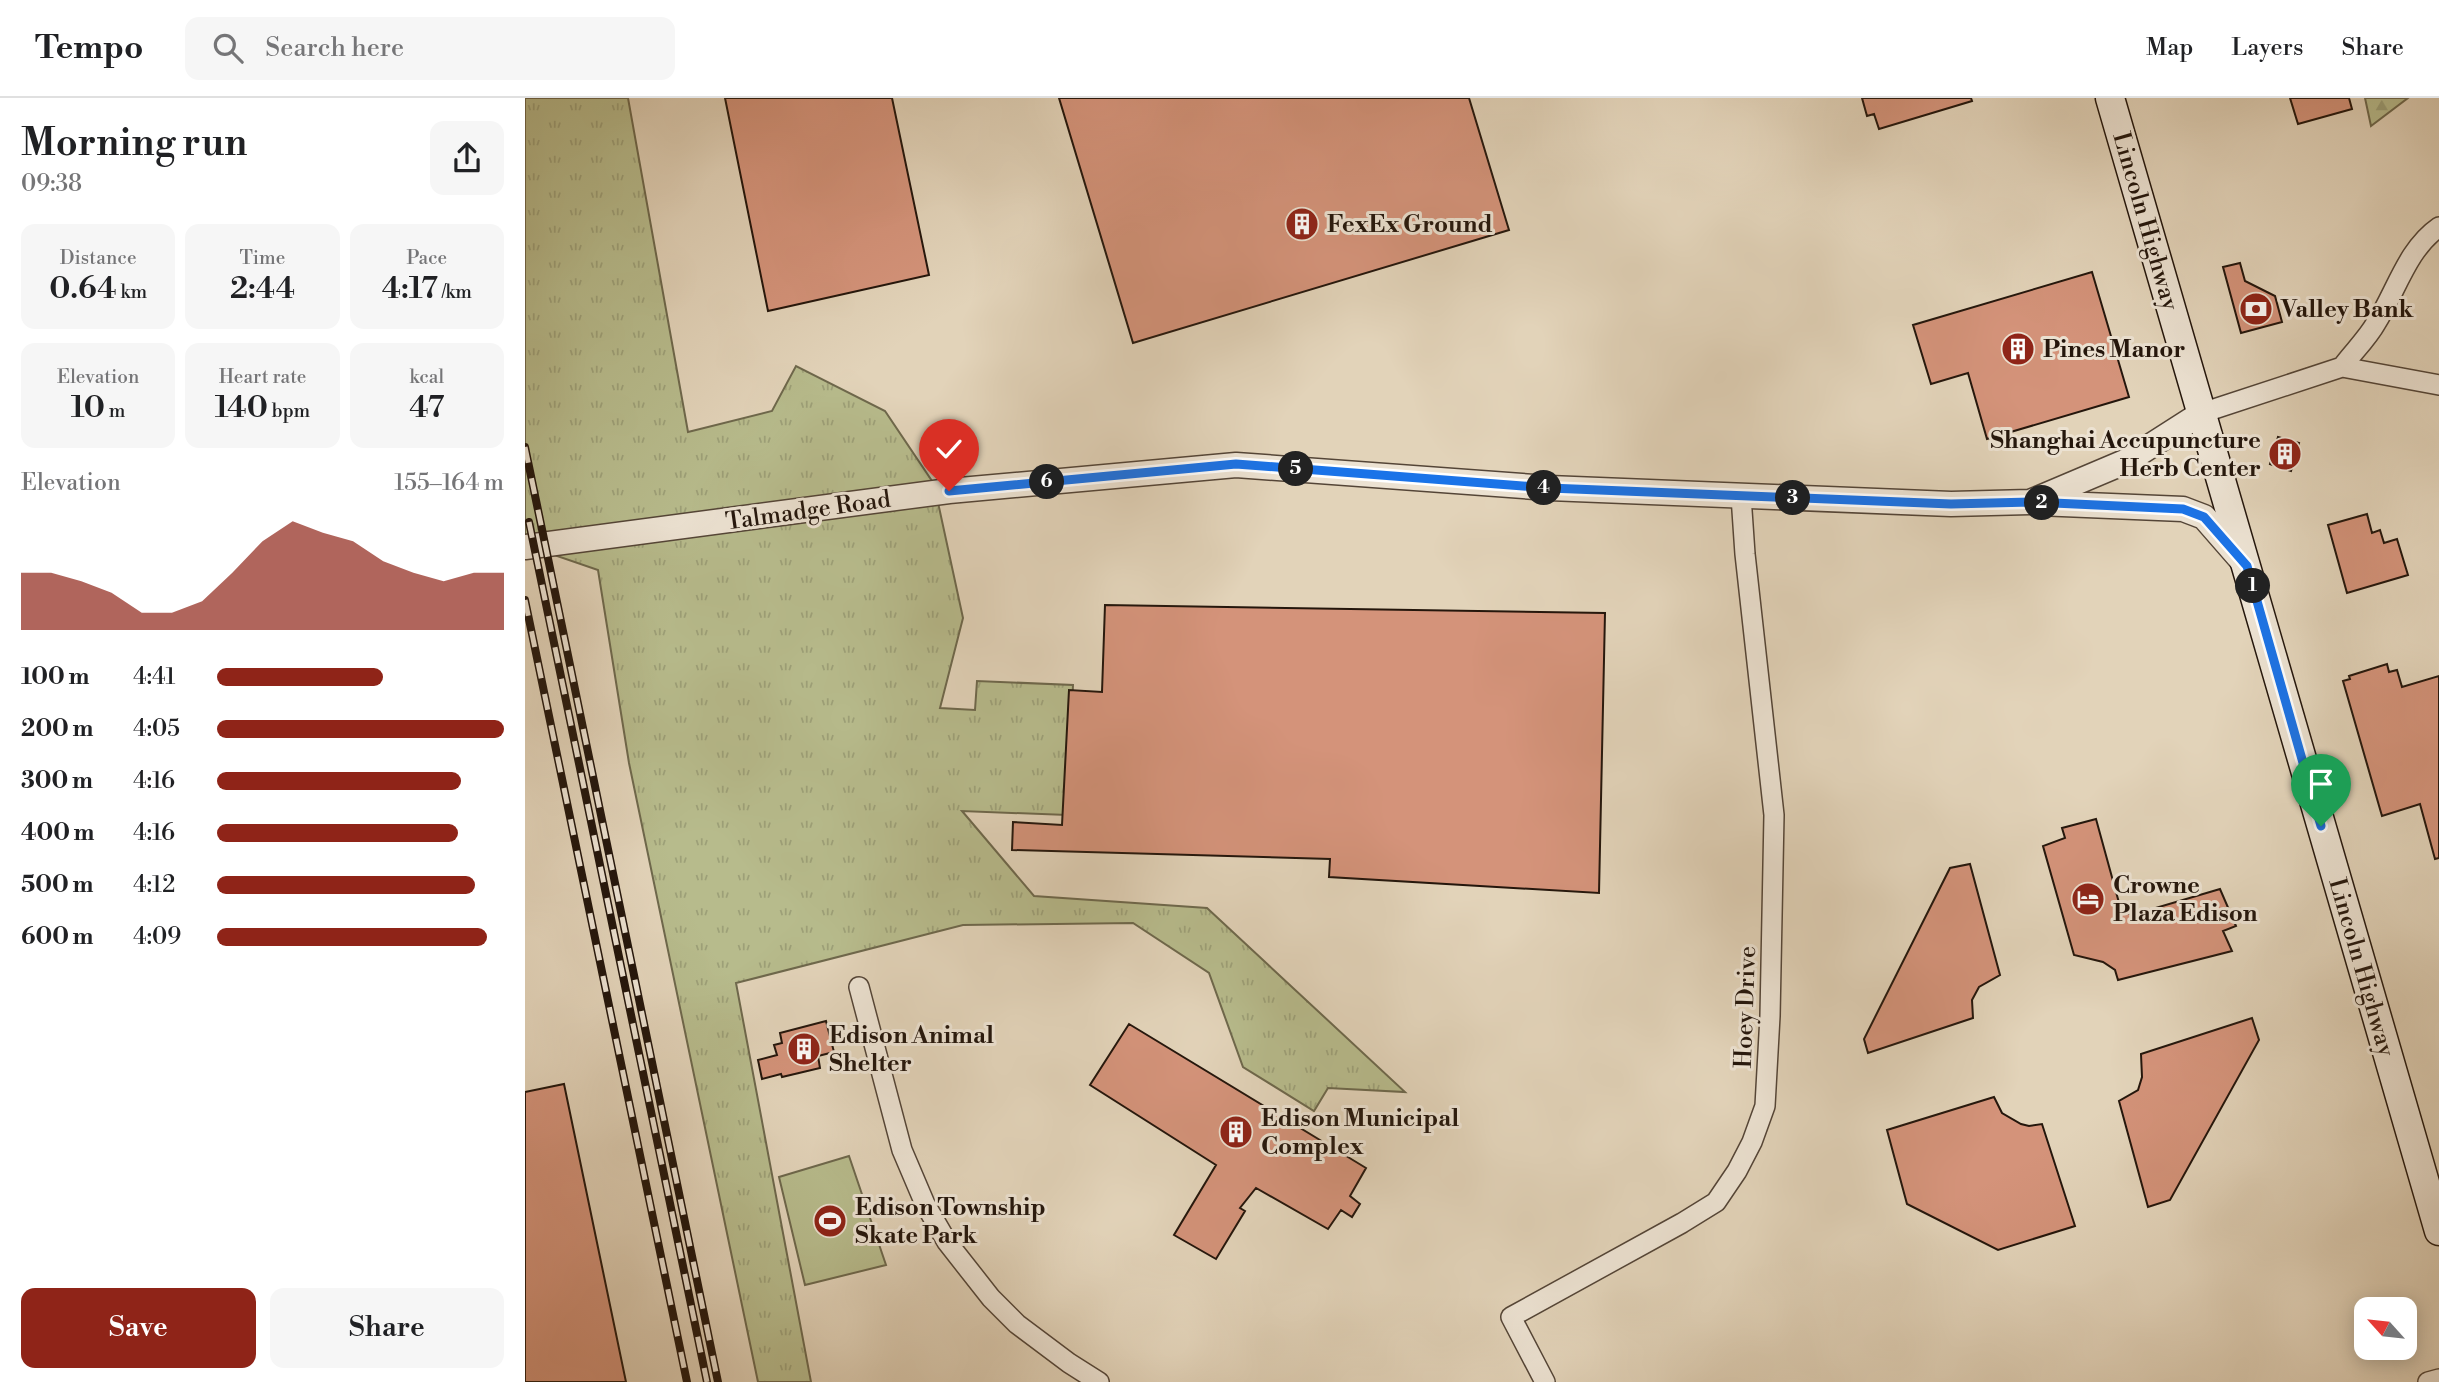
<!DOCTYPE html>
<html lang="en">
<head>
<meta charset="utf-8">
<style>
  body { margin:0; font-family:"Libre Bodoni",serif; background:#f6f6f6; color:#202124; height:100vh; display:flex; flex-direction:column; font-size:26px; white-space:nowrap }
  * { box-sizing:border-box; margin:0 }
  p { font-size:23px; color:#757577 }
  .icon { flex:none; width:38px; height:38px; fill:none; stroke:currentColor; stroke-width:2; stroke-linecap:round; stroke-linejoin:round }
  .map { position:relative; flex:1; overflow:hidden }
  .sheet { display:flex; flex-direction:column; background:#fff; width:525px }
  .sheet>* { flex:none }
  .needle { width:46px; rotate:297deg }
  .controls { position:absolute; left:1829px; top:1199px; display:grid; gap:14px }
  .controls a { display:grid; place-items:center; width:63px; height:63px; border-radius:14px; background:#fff; box-shadow:0 4px 18px #0003; font-size:35px }
  .pin { position:absolute; display:grid; place-items:center; width:60px; height:60px; color:#fff; margin:-72px -30px; border-radius:50% 50% 50% 0; rotate:-45deg; box-shadow:0 0 7px #0007 }
  .pin .icon { rotate:45deg }
  .km { position:absolute; width:35px; height:35px; margin:-18px; border-radius:50%; background:#222; color:#fff; font-size:19px; line-height:35px; text-align:center }
  .round { display:grid; place-items:center; flex:none; width:74px; height:74px; border-radius:14px; background:#f6f6f6 }
  .headline { display:flex; align-items:center; justify-content:space-between; height:119px; padding:0 21px }
  h1 { font-size:38px; font-weight:600; line-height:52px }
  .figures { display:grid; grid-template-columns:repeat(3,1fr); gap:10px; height:119px; padding:7px 21px }
  .figures div { display:grid; align-content:center; border-radius:14px; background:#f6f6f6; text-align:center }
  .figures b { font-size:30px; font-weight:600 }
  .figures small { font-size:19px; font-weight:400 }
  .figures p { font-size:19px }
  .chart { height:196px; padding:14px 21px }
  .chart p { display:flex; justify-content:space-between }
  .chart svg { width:100%; height:126px; margin-top:7px; fill:#8f2418; opacity:.7 }
  .button { display:flex; gap:14px; margin-top:auto; padding:14px 21px }
  .button a { flex:1; height:80px; border-radius:14px; background:#8f2418; color:#fff; font-size:28px; font-weight:600; line-height:80px; text-align:center }
  .button a+a { background:#f6f6f6; color:#202124 }
  ul { padding:0 21px; list-style:none; font-size:23px }
  li { display:grid; grid-template-columns:112px 84px 1fr; align-items:center; height:52px }
  li i { height:18px; border-radius:9px; background:#8f2418 }
  header { display:flex; align-items:center; gap:42px; box-sizing:border-box; height:98px; padding:0 35px; background:#fff; border-bottom:2px solid #e0e0e0 }
  header strong { font-size:33px }
  nav { display:flex; gap:38px; margin-inline-start:auto; font-size:24px }
  .search { width:490px; height:63px; background:#f6f6f6; display:flex; align-items:center; gap:18px; box-sizing:border-box; padding:0 24px; border-radius:14px; color:#757577; font-size:26px }
  main { display:flex; flex:1; min-height:0 }
  .map>svg:first-child { display:block }
</style>
</head>
<body>
<header>
<strong>Tempo</strong>
<div class="search"><svg class="icon" aria-label="search" viewBox="0 0 24 24"><circle cx="10" cy="10" r="6"/><path d="M15 15l6 6"/></svg>Search here</div>
<nav><a>Map</a><a>Layers</a><a>Share</a></nav>
</header>
<main>
<section class="sheet">
<div class="headline"><div><h1>Morning run</h1><p>09:38</p></div><a class="round"><svg class="icon" aria-label="share" viewBox="0 0 24 24"><path d="M12 15V3M7 8l5-5 5 5M5 13v7h14v-7"/></svg></a></div>
<div class="figures">
<div><p>Distance</p><b>0.64<small> km</small></b></div>
<div><p>Time</p><b>2:44</b></div>
<div><p>Pace</p><b>4:17<small> /km</small></b></div>
</div>
<div class="figures">
<div><p>Elevation</p><b>10<small> m</small></b></div>
<div><p>Heart rate</p><b>140<small> bpm</small></b></div>
<div><p>kcal</p><b>47</b></div>
</div>
<div class="chart"><p><span>Elevation</span>155–164 m</p>
<svg viewBox="0 0 160 44" preserveAspectRatio="none"><path d="M0 44V24L10 24L20 27L30 31L40 38L50 38L60 34L70 24L80 13L90 6L100 10L110 13L120 20L130 24L140 27L150 24L160 24V44z"/></svg>
</div>
<ul>
<li><b>100 m</b>4:41<i style="width:58%"></i></li>
<li><b>200 m</b>4:05<i style="width:100%"></i></li>
<li><b>300 m</b>4:16<i style="width:85%"></i></li>
<li><b>400 m</b>4:16<i style="width:84%"></i></li>
<li><b>500 m</b>4:12<i style="width:90%"></i></li>
<li><b>600 m</b>4:09<i style="width:94%"></i></li>
</ul>
<div class="button"><a>Save</a><a>Share</a></div>
</section>
<div class="map">
<svg width="1914" height="1284" viewBox="0 0 1914 1284">
  <defs>
    <pattern id="grass-tufts" width="24" height="20" patternUnits="userSpaceOnUse" patternTransform="scale(1.75)"><rect width="24" height="20" fill="#b7bb8c"/><path d="M3 7l-1-3M5 7V3M7 7l1-3M15 17l-1-3M17 17v-4M19 17l1-3" fill="none" stroke="#9da078"/></pattern>
    <pattern id="forest-firs" width="22" height="20" patternUnits="userSpaceOnUse" patternTransform="scale(1.75)"><rect width="22" height="20" fill="#b7bb8c"/><path d="M5 1l3.5 6h-7zM16 11l3.5 6h-7z" fill="#9da078"/></pattern>
  </defs>
  <rect width="100%" height="100%" fill="#e2d3b9"/>
  <filter id="stains"><feTurbulence type="fractalNoise" baseFrequency=".00286" numOctaves="4"/><feColorMatrix values="0 0 0 0 .2 0 0 0 0 .09 0 0 0 0 .02 0 0 0 .5 -.17"/></filter>
  <radialGradient id="worn" r=".72"><stop offset=".6" stop-color="#630" stop-opacity="0"/><stop offset="1" stop-color="#630" stop-opacity=".3"/></radialGradient>
  <path fill="url(#grass-tufts)" stroke="#6e684c" stroke-width="2" d="M 0,0 L 103,0 L 163,334 L 247,313 L 271,268 L 360,313 L 409,386 L 438,520 L 415,610 L 450,612 L 452,583 L 548,587 L 542,717 L 437,713 L 509,798 L 682,810 L 880,994 L 803,990 L 789,1013 L 718,969 L 684,875 L 608,825 L 438,827 L 211,885 L 286,1284 L 233,1284 L 104,665 L 73,472 L 0,447 Z"/>
  <path fill="url(#forest-firs)" stroke="#6e684c" stroke-width="2" d="M 1840,0 L 1883,0 L 1846,28 Z"/>
  <path fill="#b7bb8c" stroke="#6e684c" stroke-width="2" d="M 324,1058 L 361,1167 L 280,1187 L 254,1079 Z"/>
  <path fill="#d4937a" stroke="#24160c" stroke-width="2" d="M 200,0 L 367,0 L 404,177 L 243,213 Z
    M 534,0 L 944,0 L 984,132 L 608,245 Z
    M 1337,0 L 1446,0 L 1447,3 L 1354,31 L 1349,16 L 1342,18 Z
    M 1765,0 L 1824,0 L 1827,11 L 1773,26 Z
    M 1715,165 L 1720,183 L 1750,198 L 1757,224 L 1716,235 L 1698,169 Z
    M 1567,174 L 1604,299 L 1462,341 L 1443,275 L 1406,286 L 1388,227 Z
    M 1753,339 L 1774,345 L 1766,373 L 1745,366 Z
    M 1842,416 L 1847,435 L 1855,432 L 1859,445 L 1872,441 L 1883,477 L 1822,495 L 1803,427 Z
    M 580,507 L 1080,515 L 1074,795 L 804,779 L 805,761 L 487,752 L 488,724 L 537,727 L 544,592 L 577,594 Z
    M 1862,566 L 1864,574 L 1872,572 L 1877,589 L 1914,578 L 1914,760 L 1910,761 L 1895,706 L 1857,718 L 1818,583 L 1825,581 L 1824,578 Z
    M 1571,721 L 1596,812 L 1607,817 L 1695,791 L 1711,828 L 1698,833 L 1707,853 L 1593,882 L 1590,872 L 1578,864 L 1549,857 L 1518,748 L 1540,740 L 1537,730 Z
    M 1445,766 L 1475,877 L 1454,889 L 1447,902 L 1448,920 L 1343,955 L 1339,941 L 1425,770 Z
    M 1727,920 L 1734,942 L 1645,1102 L 1623,1109 L 1594,1003 L 1613,992 L 1617,979 L 1616,956 Z
    M 301,923 L 309,954 L 293,958 L 295,970 L 257,979 L 256,976 L 237,981 L 233,962 L 252,957 L 249,947 L 257,945 L 255,935 Z
    M 604,926 L 841,1070 L 825,1098 L 835,1106 L 827,1119 L 816,1112 L 803,1131 L 731,1090 L 715,1110 L 720,1113 L 691,1161 L 649,1137 L 691,1067 L 565,987 Z
    M 39,986 L 101,1284 L 0,1284 L 0,994 Z
    M 1469,999 L 1477,1015 L 1496,1026 L 1504,1028 L 1517,1026 L 1550,1128 L 1473,1152 L 1382,1106 L 1362,1032 Z"/>
  <g fill="none" stroke-linecap="round" stroke-linejoin="round">
    <defs>
      <path id="minor" d="M 1817,269 C 1828,254 1842,241 1851,225 C 1871,194 1882,151 1914,129
        M 1677,315 L 1817,269 L 1914,287
        M 334,889 L 377,1052 L 400,1106 L 422,1144 L 466,1200 L 492,1226 L 544,1265 L 574,1284
        M 1020,1284 L 986,1219 L 1157,1125 L 1191,1104 L 1212,1073 L 1227,1044 L 1240,1008 L 1245,918 L 1249,717 L 1220,456 L 1216,398
        M 1903,1284 L 1914,1281"/>
      <path id="tertiary" d="M 1513,405 L 1658,411 L 1679,419 L 1720,466
        M 0,449 L 424,393 L 711,367 L 1024,390 L 1426,406 L 1505,404 L 1602,363 L 1677,315"/>
      <path id="secondary" d="M 1585,0 L 1914,1133"/>
    </defs>
    <use href="#minor" stroke="#544537" stroke-width="22"/>
    <use href="#tertiary" stroke="#544537" stroke-width="27"/>
    <use href="#secondary" stroke="#24160c" stroke-width="31"/>
    <use href="#minor" stroke="#ece2d2" stroke-width="19"/>
    <use href="#tertiary" stroke="#ece2d2" stroke-width="24"/>
    <use href="#secondary" stroke="#ece2d2" stroke-width="28"/>
    <defs>
      <path id="rail" d="M 0,349 L 193,1284
        M 4,424 L 182,1284
        M 0,502 L 162,1284"/>
    </defs>
    <use href="#rail" stroke="#24160c" stroke-width="8"/>
    <use href="#rail" stroke="#ece2d2" stroke-width="5" stroke-dasharray="16" stroke-linecap="butt"/>
  </g>
  <g fill="none" stroke-linecap="round" stroke-linejoin="round">
    <defs>
      <path id="route" d="M 424,393 L 711,366 L 1024,390 L 1426,406 L 1506,404 L 1658,411 L 1679,419 L 1722,468 L 1796,728"/>
    </defs>
    <use href="#route" stroke="#fff" stroke-width="14"/>
    <use href="#route" stroke="#1a73e8" stroke-width="9"/>
  </g>
  <defs>
    <symbol id="building-disc" viewBox="-11 -11 22 22"><circle r="9.5" fill="#8f2418" stroke="#ece2d2"/><path d="M-4-6H4V6H1V3H-1V6H-4ZM-2.5-4.3h1.7v1.8h-1.7ZM.8-4.3h1.7v1.8H.8ZM-2.5-1h1.7V.8h-1.7ZM.8-1h1.7V.8H.8Z" fill="#fff"/></symbol>
    <symbol id="bank-disc" viewBox="-11 -11 22 22"><circle r="9.5" fill="#8f2418" stroke="#ece2d2"/><path d="M-6-4H6V4H-6ZM0-2.3a2.3 2.3 0 1 0 0 4.6a2.3 2.3 0 1 0 0-4.6Z" fill="#fff"/></symbol>
    <symbol id="hotel-disc" viewBox="-11 -11 22 22"><circle r="9.5" fill="#8f2418" stroke="#ece2d2"/><path d="M-6-4.5h1.5V1H6V5H4.5V3h-9V5H-6ZM-4 0a1.8 1.8 0 1 1 3.6 0ZM.5 0V-2.5h3Q6-2.5 6 0Z" fill="#fff"/></symbol>
    <symbol id="stadium-disc" viewBox="-11 -11 22 22"><circle r="9.5" fill="#8f2418" stroke="#ece2d2"/><path d="M0-5a6.5 5 0 1 0 0 10a6.5 5 0 1 0 0-10ZM-3.5-1.8h7v3.6h-7Z" fill="#fff"/></symbol>
  </defs>
  <g fill-rule="evenodd">
    <use href="#building-disc" x="758" y="107" width="38" height="38"/>
    <use href="#bank-disc" x="1712" y="192" width="38" height="38"/>
    <use href="#building-disc" x="1474" y="232" width="38" height="38"/>
    <use href="#building-disc" x="1741" y="337" width="38" height="38"/>
    <use href="#hotel-disc" x="1544" y="782" width="38" height="38"/>
    <use href="#building-disc" x="260" y="932" width="38" height="38"/>
    <use href="#building-disc" x="692" y="1015" width="38" height="38"/>
    <use href="#stadium-disc" x="286" y="1104" width="38" height="38"/>
  </g>
  <g text-anchor="middle" stroke-width="6" stroke-linejoin="round" paint-order="stroke">
    <g font-size="24" fill="#24160c" stroke="#ece2d2">
      <text transform="translate(1621 123) rotate(74)" y="8">Lincoln Highway</text>
      <text transform="translate(283 412) rotate(-8)" y="8">Talmadge Road</text>
      <text transform="translate(1837 869) rotate(74)" y="8">Lincoln Highway</text>
      <text transform="translate(1220 909) rotate(-88)" y="8">Hoey Drive</text>
    </g>
    <g font-size="24" font-weight="bold" fill="#24160c" stroke="#ece2d2" text-anchor="start">
      <text x="802" y="134">FexEx Ground</text>
      <text x="1756" y="219">Valley Bank</text>
      <text x="1518" y="259">Pines Manor</text>
      <text x="1736" y="350" text-anchor="end">Shanghai Accupuncture<tspan x="1736" dy="28">Herb Center</tspan></text>
      <text x="1588" y="795">Crowne<tspan x="1588" dy="28">Plaza Edison</tspan></text>
      <text x="304" y="945">Edison Animal<tspan x="304" dy="28">Shelter</tspan></text>
      <text x="736" y="1028">Edison Municipal<tspan x="736" dy="28">Complex</tspan></text>
      <text x="330" y="1117">Edison Township<tspan x="330" dy="28">Skate Park</tspan></text>
    </g>
  </g>
  <rect width="100%" height="100%" filter="url(#stains)"/>
  <rect width="100%" height="100%" fill="url(#worn)"/>
</svg>
<div class="controls">
<a><svg class="needle" viewBox="-14 -14 28 28"><path d="M0-13l5 13h-10z" fill="#e53935"/><path d="M0 13l5-13h-10z" fill="#757577"/></svg></a>
</div>
<div class="pin" style="left:1796px;top:728px;background:#1e9e55"><svg class="icon" aria-label="arrive" viewBox="0 0 24 24"><path d="M6 21V4h12l-3 4 3 4H6"/></svg></div>
<div class="pin" style="left:424px;top:393px;background:#d93025"><svg class="icon" aria-label="check" viewBox="0 0 24 24"><path d="M5 12l5 5 9-10"/></svg></div>
<b class="km" style="left:1728px;top:488px">1</b>
<b class="km" style="left:1517px;top:405px">2</b>
<b class="km" style="left:1268px;top:400px">3</b>
<b class="km" style="left:1019px;top:390px">4</b>
<b class="km" style="left:771px;top:371px">5</b>
<b class="km" style="left:522px;top:384px">6</b>
</div>
</main>
</body>
</html>
